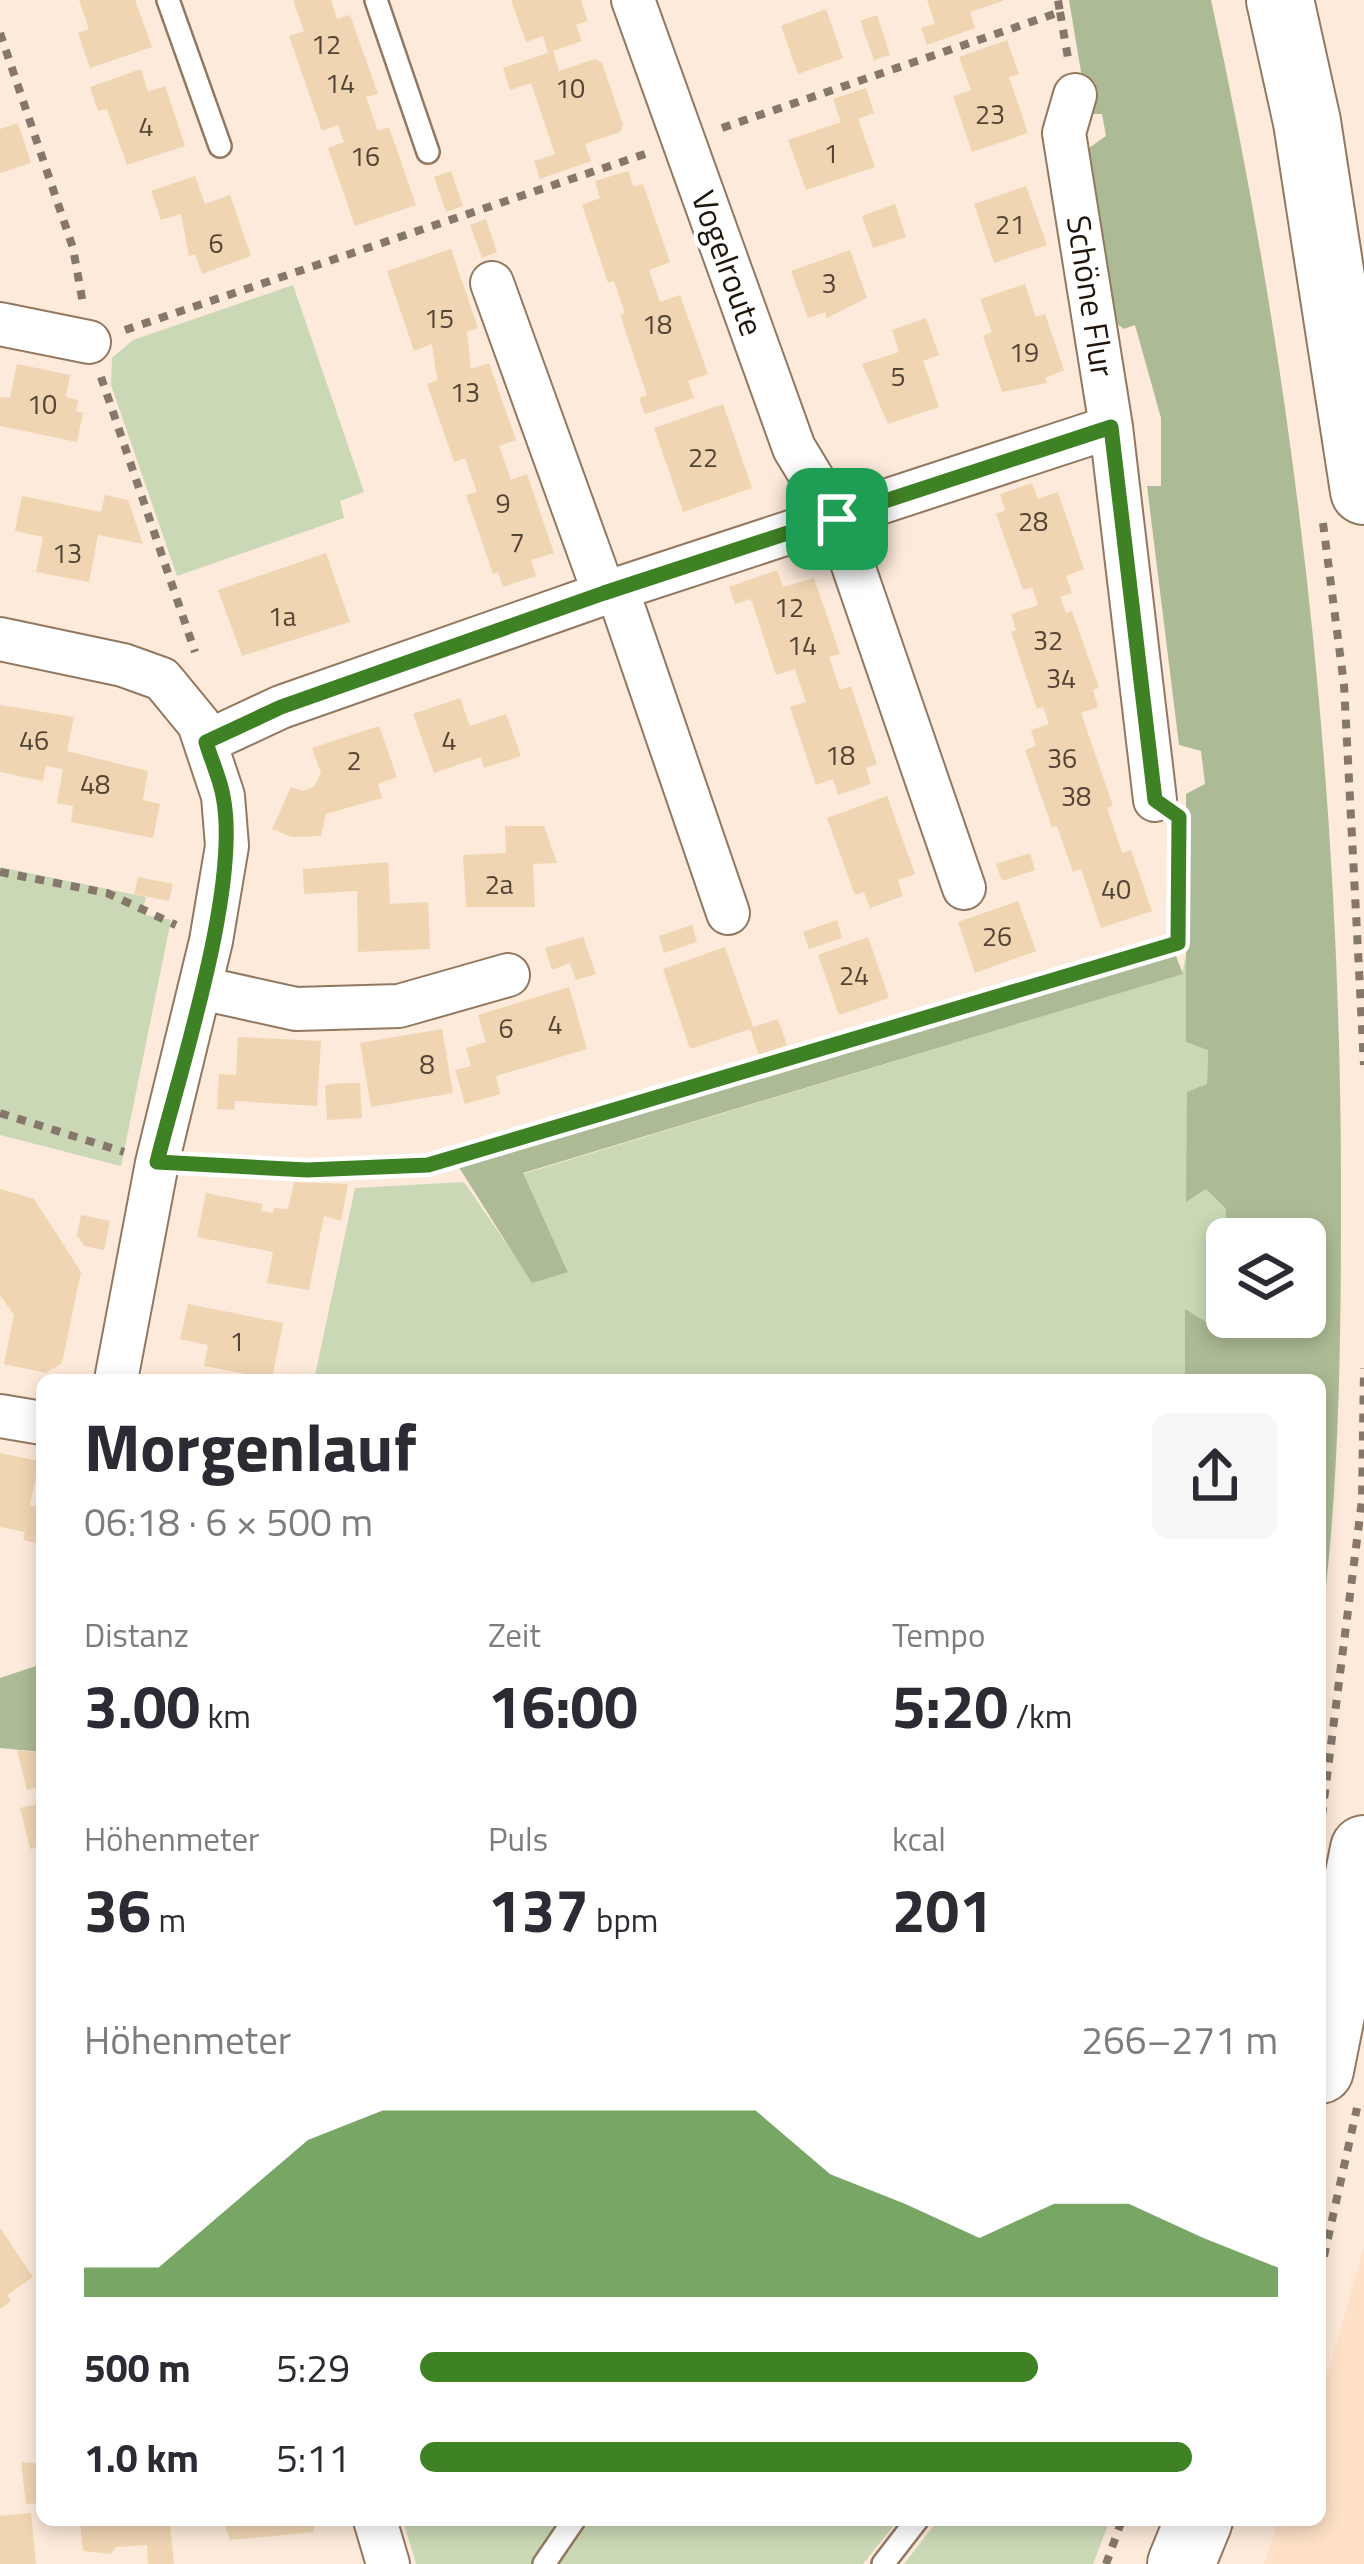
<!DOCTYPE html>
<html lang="de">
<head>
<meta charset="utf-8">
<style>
  body { margin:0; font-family:"Titillium Web",sans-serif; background:#f7f7f7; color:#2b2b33; height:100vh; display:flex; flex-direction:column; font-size:45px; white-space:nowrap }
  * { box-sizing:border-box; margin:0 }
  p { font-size:39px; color:#7c7c81 }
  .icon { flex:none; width:66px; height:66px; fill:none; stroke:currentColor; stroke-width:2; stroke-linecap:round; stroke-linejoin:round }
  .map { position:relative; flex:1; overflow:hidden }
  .details { position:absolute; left:36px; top:1374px; width:1290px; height:1152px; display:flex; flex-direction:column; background:#fff; border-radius:18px; box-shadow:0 6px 18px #0003 }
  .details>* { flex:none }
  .tools { position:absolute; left:1206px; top:1218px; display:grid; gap:24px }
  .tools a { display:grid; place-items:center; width:120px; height:120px; border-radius:18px; background:#fff; box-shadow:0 6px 18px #0003; font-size:60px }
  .pin { position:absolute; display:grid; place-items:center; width:102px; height:102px; color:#fff; margin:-51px; border-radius:24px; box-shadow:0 6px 18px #0006 }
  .round { display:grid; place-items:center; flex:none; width:126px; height:126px; border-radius:18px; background:#f7f7f7 }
  .head { display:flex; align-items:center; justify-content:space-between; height:204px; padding:0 48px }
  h1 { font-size:66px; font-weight:700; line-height:90px }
  .stats { display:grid; grid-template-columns:repeat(3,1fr); gap:18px; height:204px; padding:12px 48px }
  .stats div { display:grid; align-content:center }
  .stats b { font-size:60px; font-weight:700 }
  .stats small { font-size:33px; font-weight:400 }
  .stats p { font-size:33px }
  .chart { height:336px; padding:24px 48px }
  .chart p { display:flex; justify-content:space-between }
  .chart svg { width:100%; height:216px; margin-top:12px; fill:#3f8225; opacity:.7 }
  ul { padding:0 48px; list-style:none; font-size:39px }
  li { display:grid; grid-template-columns:192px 144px 1fr; align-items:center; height:90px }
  li i { height:30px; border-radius:15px; background:#3f8225 }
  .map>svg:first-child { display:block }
</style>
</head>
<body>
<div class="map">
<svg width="1364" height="2564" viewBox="0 0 1364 2564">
  <rect width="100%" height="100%" fill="#fdeada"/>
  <path fill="#fee1c7" d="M 1364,2248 L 1364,2564 L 1264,2564 L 1279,2520 L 1320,2520 L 1320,2398 Z"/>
  <path fill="#cad8b5" d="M 293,285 L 364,492 L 340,501 L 344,518 L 177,576 L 111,385 L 112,358 L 133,340 Z
    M 0,867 L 146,897 L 142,914 L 171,920 L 121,1166 L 0,1135 Z
    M 1187,950 L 1186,1042 L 1208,1049 L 1207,1085 L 1187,1201 L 1206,1189 L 1226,1209 L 1226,1302 L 1206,1323 L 1185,1310 L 1185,1380 L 314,1380 L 355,1188 L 464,1182 L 533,1282 L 568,1271 L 523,1174 L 1182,974 Z
    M 403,2520 L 898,2520 L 863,2564 L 416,2564 Z
    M 938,2520 L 1110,2520 L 1093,2564 L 904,2564 Z"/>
  <path fill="#acbb95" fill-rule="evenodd" d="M 1069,0 L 1211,0 C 1297,391 1341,791 1341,1191 C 1341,1337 1340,1490 1320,1635 L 1320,1380 L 1185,1380 L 1185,1309 L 1206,1322 L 1226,1302 L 1226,1209 L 1206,1189 L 1186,1202 L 1187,1092 L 1207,1084 L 1208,1050 L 1186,1042 L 1186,794 L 1205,784 L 1201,751 L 1179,745 L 1147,486 L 1161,486 L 1161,418 L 1135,325 L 1124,329 L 1112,320 L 1086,150 L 1106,136 L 1102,114 L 1088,114 ZM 1227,1239 L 1305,1239 L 1305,1317 L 1227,1317 Z
    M 1174,951 L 1183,974 L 523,1173 L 568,1272 L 532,1283 L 455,1161 Z
    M 42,1664 L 42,1752 L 0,1748 L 0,1678 Z"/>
  <path fill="#f0d5b2" d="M 79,0 L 135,0 L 152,47 L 90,68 L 78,33 L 89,29 Z
    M 293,0 L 331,0 L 337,19 L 350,15 L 378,94 L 366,97 L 378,131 L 389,127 L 416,205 L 355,226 L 328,148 L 344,142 L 338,125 L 322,131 L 289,36 L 304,31 Z
    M 511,0 L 581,0 L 588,21 L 576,25 L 582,41 L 553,51 L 559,71 L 595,59 L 602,63 L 623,125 L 620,132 L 585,144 L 591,161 L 540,179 L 534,161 L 555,154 L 531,83 L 510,90 L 503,68 L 548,53 L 543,36 L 526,42 Z
    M 927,0 L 1003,0 L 1003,1 L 970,12 L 975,28 L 927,45 L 921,28 L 935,24 Z
    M 826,9 L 843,58 L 798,74 L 781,26 Z
    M 877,15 L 890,55 L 874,60 L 860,21 Z
    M 1007,40 L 1019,74 L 1009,77 L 1028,133 L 972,152 L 953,96 L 971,90 L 959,57 Z
    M 141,69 L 148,92 L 165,86 L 185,146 L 127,165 L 107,109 L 98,111 L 90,87 Z
    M 866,88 L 874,113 L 858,119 L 875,167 L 806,190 L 788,140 L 841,122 L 833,99 Z
    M 18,123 L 31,163 L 0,173 L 0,129 Z
    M 451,171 L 463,206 L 446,212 L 434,177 Z
    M 628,171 L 634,187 L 643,184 L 670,262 L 649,270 L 660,302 L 680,295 L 708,374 L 688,381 L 694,398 L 645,414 L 639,398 L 647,395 L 620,315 L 625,313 L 614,281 L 608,283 L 582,205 L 600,198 L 595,181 Z
    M 195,176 L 205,204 L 230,195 L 251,256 L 202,274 L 195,254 L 189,256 L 181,214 L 161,220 L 151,191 Z
    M 1026,186 L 1047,245 L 994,263 L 974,204 Z
    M 895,204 L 906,237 L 873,248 L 862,216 Z
    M 486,219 L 497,252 L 482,258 L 470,225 Z
    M 451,249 L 478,328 L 467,332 L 471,369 L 489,363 L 516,440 L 499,446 L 511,480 L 527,474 L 554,553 L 531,560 L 536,576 L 503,587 L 498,572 L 493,574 L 466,495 L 477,492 L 465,458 L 454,462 L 427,384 L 437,380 L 432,344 L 414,351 L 387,271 Z
    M 850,250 L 867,298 L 827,318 L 825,312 L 808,318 L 791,271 Z
    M 1025,284 L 1036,317 L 1045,314 L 1064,370 L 1045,378 L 1047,383 L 1002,392 L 983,336 L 992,332 L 980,299 Z
    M 926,318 L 939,355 L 923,361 L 939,407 L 888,424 L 862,364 L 899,352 L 892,330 Z
    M 17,364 L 70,375 L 66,397 L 78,400 L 76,411 L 83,413 L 77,442 L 0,426 L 0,397 L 10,398 Z
    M 723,404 L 752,488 L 683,512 L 654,428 Z
    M 1032,483 L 1038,499 L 1058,492 L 1084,569 L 1066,576 L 1072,593 L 1060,597 L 1066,613 L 1072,611 L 1099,688 L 1093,690 L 1098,707 L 1081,713 L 1113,806 L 1107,808 L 1122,853 L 1131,850 L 1152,911 L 1101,928 L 1081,869 L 1073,872 L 1057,826 L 1052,827 L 1025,750 L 1036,746 L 1031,730 L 1049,724 L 1043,707 L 1037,709 L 1011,632 L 1016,630 L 1011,614 L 1038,605 L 1032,587 L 1023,590 L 996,514 L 1005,510 L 1000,494 Z
    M 105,495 L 128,500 L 143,544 L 98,535 L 89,582 L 36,572 L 43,537 L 15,531 L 22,496 L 101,512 Z
    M 326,553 L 350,622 L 242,656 L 218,590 Z
    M 777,570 L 783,587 L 814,578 L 840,654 L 829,657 L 840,690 L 851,686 L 877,764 L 866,768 L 871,784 L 838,795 L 833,779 L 816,785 L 790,707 L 806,702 L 795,669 L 776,675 L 751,599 L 735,604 L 729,587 Z
    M 460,698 L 470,726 L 506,714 L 521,756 L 484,768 L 481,757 L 434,773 L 413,714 Z
    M 0,705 L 74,717 L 67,751 L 148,771 L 143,800 L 160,804 L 153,838 L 71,822 L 73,806 L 57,803 L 63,769 L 46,766 L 43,781 L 0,772 Z
    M 379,726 L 397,777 L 378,784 L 382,798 L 326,814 L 321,836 L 292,837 L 272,829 L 291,787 L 302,791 L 314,787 L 321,773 L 312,748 Z
    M 887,796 L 915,874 L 898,880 L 903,896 L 870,908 L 864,892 L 855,895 L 827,818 Z
    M 505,826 L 544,826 L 557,863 L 533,864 L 535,907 L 466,907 L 463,855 L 506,853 Z
    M 1030,853 L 1035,870 L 1002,881 L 996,864 Z
    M 388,862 L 390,904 L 428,902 L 430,949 L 358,952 L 357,891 L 304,894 L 303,869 Z
    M 138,877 L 173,884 L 169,901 L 134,894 Z
    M 1018,901 L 1036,951 L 975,973 L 958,922 Z
    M 837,920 L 842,938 L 809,949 L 803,932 Z
    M 692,925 L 697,942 L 664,953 L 659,936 Z
    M 583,937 L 596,974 L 576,980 L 570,963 L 552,970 L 545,948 Z
    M 868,937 L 889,998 L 839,1015 L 818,955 Z
    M 725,947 L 753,1027 L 778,1019 L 787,1045 L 759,1055 L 750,1029 L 690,1049 L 663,969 Z
    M 569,987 L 587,1049 L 496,1076 L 500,1094 L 465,1104 L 455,1070 L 471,1066 L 466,1048 L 486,1042 L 478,1015 Z
    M 442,1029 L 453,1093 L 371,1107 L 360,1043 Z
    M 238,1037 L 321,1041 L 317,1106 L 235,1101 L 234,1110 L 217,1109 L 219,1074 L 236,1075 Z
    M 343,1083 L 360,1083 L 362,1118 L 327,1120 L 325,1085 Z
    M 294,1182 L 348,1184 L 341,1221 L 324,1216 L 309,1290 L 267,1283 L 273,1252 L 197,1237 L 206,1193 L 263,1204 L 261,1211 L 273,1213 L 274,1208 L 288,1209 Z
    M 0,1189 L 34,1199 L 81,1272 L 62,1363 L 46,1373 L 4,1364 L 14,1315 L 0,1295 Z
    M 81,1215 L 110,1221 L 104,1250 L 84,1246 L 77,1235 Z
    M 188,1304 L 283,1323 L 272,1379 L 204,1366 L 208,1345 L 180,1339 Z
    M 0,1453 L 39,1461 L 30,1505 L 42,1508 L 41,1544 L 23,1540 L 25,1532 L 0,1527 Z
    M 17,1750 L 42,1753 L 42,1786 L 27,1790 Z
    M 42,1803 L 42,1859 L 40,1859 L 37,1847 L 30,1849 L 20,1808 Z
    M 0,2228 L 33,2277 L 7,2295 L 11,2301 L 0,2309 Z
    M 21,2462 L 42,2464 L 42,2503 L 26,2504 Z
    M 31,2513 L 36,2564 L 0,2564 L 0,2516 Z
    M 80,2520 L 170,2526 L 174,2564 L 148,2564 L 147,2545 L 116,2547 L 111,2554 L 83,2551 Z
    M 223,2520 L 313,2520 L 314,2532 L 230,2540 Z"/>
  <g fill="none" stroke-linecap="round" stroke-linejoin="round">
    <defs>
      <path id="lane" d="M 168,0 L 220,146
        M 376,0 L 428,152
        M 544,2564 L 574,2520
        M 883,2564 L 917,2520"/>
      <path id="street" d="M 633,0 L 794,448 L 837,519 L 964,888
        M 492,283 L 604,593
        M 0,324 L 89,342
        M 1111,427 L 1155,800
        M 617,589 L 728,913
        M 0,639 L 123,665 L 162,679 L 199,724 L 223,796 L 227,846 L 211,941 L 157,1163 L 116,1380
        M 206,742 L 281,707 L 617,589 L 1111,427 L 1064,133 L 1075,95
        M 201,988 L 296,1009 L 399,1006 L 508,975
        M 0,1416 L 42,1423
        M 375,2520 L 388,2564"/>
      <path id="primary" d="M 1280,0 L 1307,122 L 1364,491
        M 1320,2070 L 1364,1849
        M 1181,2564 L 1199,2520"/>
    </defs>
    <use href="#lane" stroke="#937860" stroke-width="26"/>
    <use href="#street" stroke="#937860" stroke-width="46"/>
    <use href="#primary" stroke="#937860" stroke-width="70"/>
    <path stroke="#85776a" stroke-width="8" stroke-dasharray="9 9" stroke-linecap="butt" d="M 1060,12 L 1068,58
      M 0,33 L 73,248 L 83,304
      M 722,128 L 1060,12 L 1058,0
      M 125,330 L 651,152
      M 101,377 L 195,652
      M 1323,523 L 1344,685 L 1364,1065
      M 0,872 L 107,893 L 176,925
      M 0,1113 L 124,1152
      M 198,1164 L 307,1170 L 428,1164 L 1178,943 L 1178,830
      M 1322,1816 L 1362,1500 L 1364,1368
      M 1320,2274 L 1357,2108
      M 1106,2564 L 1122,2520"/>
    <use href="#lane" stroke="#fff" stroke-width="21"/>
    <use href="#street" stroke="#fff" stroke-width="42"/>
    <use href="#primary" stroke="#fff" stroke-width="66"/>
  </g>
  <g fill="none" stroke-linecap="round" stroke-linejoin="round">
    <defs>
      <path id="route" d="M 1111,427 L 1155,800 L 1179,817 L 1178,943 L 428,1165 L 307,1170 L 157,1162 C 180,1070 241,885 223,796 C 220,778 211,760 206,742 L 281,707 L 604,593 Z"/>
    </defs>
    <use href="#route" stroke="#fff" stroke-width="24"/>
    <use href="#route" stroke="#3f8225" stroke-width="15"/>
  </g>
  <g text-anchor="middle" stroke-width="9" stroke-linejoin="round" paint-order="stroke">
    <g font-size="27" fill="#534535">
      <text x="326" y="54">12</text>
      <text x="340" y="93">14</text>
      <text x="570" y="98">10</text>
      <text x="990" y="124">23</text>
      <text x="146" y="136">4</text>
      <text x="831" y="163">1</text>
      <text x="365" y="166">16</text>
      <text x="1010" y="234">21</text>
      <text x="216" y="253">6</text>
      <text x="829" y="293">3</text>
      <text x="439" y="328">15</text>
      <text x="657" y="334">18</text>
      <text x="1024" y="362">19</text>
      <text x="898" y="386">5</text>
      <text x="465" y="402">13</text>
      <text x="42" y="414">10</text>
      <text x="703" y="467">22</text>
      <text x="503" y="513">9</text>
      <text x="1033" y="531">28</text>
      <text x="517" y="552">7</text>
      <text x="67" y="563">13</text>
      <text x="789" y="617">12</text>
      <text x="282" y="626">1a</text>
      <text x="1048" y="650">32</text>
      <text x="802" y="655">14</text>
      <text x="1061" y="688">34</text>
      <text x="34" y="750">46</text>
      <text x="449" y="750">4</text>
      <text x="840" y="765">18</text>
      <text x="1062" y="768">36</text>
      <text x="354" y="770">2</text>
      <text x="95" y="794">48</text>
      <text x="1076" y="806">38</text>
      <text x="499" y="894">2a</text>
      <text x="1116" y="899">40</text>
      <text x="997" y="946">26</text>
      <text x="854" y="985">24</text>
      <text x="555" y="1034">4</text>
      <text x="506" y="1038">6</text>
      <text x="427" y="1074">8</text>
      <text x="237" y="1351">1</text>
    </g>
    <g font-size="33" fill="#1f150b" stroke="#fff">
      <text transform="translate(728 263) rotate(70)" y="12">Vogelroute</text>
      <text transform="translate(1091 296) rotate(81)" y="12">Schöne Flur</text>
    </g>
  </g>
</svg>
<div class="tools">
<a><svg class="icon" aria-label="layers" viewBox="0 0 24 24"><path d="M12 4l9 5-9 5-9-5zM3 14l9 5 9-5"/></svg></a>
</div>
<div class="pin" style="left:837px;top:519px;background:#1e9e55"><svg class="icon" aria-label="arrive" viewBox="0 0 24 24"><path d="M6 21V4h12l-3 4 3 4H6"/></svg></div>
<section class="details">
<div class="head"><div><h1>Morgenlauf</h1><p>06:18 · 6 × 500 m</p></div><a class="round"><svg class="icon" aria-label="share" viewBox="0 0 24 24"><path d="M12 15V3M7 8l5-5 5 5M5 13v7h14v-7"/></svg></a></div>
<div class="stats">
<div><p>Distanz</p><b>3.00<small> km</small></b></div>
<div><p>Zeit</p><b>16:00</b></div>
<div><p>Tempo</p><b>5:20<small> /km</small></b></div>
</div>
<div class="stats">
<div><p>Höhenmeter</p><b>36<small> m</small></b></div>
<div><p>Puls</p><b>137<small> bpm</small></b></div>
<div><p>kcal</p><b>201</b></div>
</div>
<div class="chart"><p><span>Höhenmeter</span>266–271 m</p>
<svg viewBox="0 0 160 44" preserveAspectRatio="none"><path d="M0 44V38L10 38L20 25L30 12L40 6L50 6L60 6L70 6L80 6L90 6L100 19L110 25L120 32L130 25L140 25L150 32L160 38V44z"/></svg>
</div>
<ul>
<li><b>500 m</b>5:29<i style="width:72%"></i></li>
<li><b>1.0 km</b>5:11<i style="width:90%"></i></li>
</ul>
</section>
</div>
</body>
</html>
